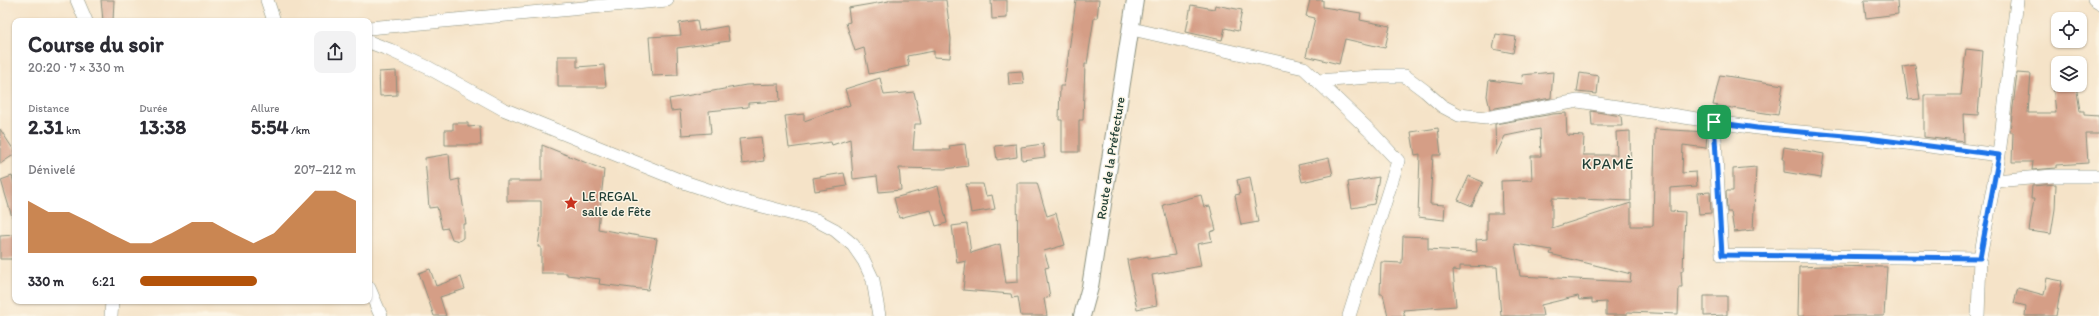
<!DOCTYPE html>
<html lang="fr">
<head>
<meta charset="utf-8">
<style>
  body { margin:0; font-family:Itim,sans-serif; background:#f2f2f3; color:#2b2b33; height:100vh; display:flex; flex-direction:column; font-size:15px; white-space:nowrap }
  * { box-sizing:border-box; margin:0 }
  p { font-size:13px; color:#7c7c81 }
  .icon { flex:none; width:22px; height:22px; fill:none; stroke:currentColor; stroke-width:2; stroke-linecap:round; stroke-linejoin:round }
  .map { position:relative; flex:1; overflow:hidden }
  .sheet { position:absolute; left:12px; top:18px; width:360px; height:286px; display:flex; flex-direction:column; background:#fff; border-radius:8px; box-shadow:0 1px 3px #0004 }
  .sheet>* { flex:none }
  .controls { position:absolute; left:2051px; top:12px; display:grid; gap:8px }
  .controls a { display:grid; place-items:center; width:36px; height:36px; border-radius:8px; background:#fff; box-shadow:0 1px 3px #0004; font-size:20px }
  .pin { position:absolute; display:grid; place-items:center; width:34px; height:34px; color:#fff; margin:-17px; border-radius:8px; box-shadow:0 2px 6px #0006 }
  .round { display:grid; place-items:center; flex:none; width:42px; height:42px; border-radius:8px; background:#f2f2f3 }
  .overview { display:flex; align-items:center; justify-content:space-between; height:68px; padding:0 16px }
  h1 { font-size:22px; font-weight:700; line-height:30px }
  .stats { display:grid; grid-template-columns:repeat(3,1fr); gap:6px; height:68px; padding:4px 16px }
  .stats div { display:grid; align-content:center }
  .stats b { font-size:20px; font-weight:700 }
  .stats small { font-size:11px; font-weight:400 }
  .stats p { font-size:11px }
  .chart { height:112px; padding:8px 16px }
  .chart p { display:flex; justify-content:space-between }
  .chart svg { width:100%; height:72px; margin-top:4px; fill:#b45309; opacity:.7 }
  ul { padding:0 16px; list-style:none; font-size:13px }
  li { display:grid; grid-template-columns:64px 48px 1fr; align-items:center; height:30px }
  li i { height:10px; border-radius:5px; background:#b45309 }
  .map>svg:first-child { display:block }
</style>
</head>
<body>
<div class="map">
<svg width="2099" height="316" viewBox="0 0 2099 316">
  <rect width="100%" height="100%" fill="#fcf5e5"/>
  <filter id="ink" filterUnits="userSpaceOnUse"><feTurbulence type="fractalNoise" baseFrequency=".025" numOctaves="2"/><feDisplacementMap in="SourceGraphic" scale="8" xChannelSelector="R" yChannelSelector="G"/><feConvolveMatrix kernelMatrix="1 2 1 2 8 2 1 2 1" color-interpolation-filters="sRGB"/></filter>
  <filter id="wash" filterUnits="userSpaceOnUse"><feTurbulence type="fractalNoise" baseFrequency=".012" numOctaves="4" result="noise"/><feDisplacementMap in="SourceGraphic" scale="16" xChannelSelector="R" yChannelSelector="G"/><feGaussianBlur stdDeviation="0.9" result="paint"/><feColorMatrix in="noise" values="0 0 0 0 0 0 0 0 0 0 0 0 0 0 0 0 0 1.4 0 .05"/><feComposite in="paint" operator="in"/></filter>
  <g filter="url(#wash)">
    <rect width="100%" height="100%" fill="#f5e3c8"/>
    <g id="blocks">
      <path fill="#d59e86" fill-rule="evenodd" d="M 101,0 L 114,0 L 113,21 L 103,21 Z
        M 889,0 L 946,0 L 951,39 L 950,58 L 934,57 L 934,51 L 907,56 L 909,66 L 869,74 L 864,48 L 855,51 L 846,23 L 850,22 L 848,8 L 889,1 Z
        M 991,0 L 1007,0 L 1007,18 L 992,19 Z
        M 1076,0 L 1099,0 L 1097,18 L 1094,18 L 1087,64 L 1085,64 L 1083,120 L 1079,120 L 1079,152 L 1062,152 L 1062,120 L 1059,120 L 1060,86 L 1064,86 Z
        M 1310,0 L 1323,0 L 1323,7 L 1361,13 L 1360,20 L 1390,26 L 1385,48 L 1345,39 L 1339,64 L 1306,56 L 1315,18 L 1306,16 Z
        M 1864,0 L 1897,0 L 1898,14 L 1866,18 Z
        M 1191,5 L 1214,9 L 1215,5 L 1242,10 L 1238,31 L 1225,28 L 1222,40 L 1186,32 Z
        M 697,20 L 699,31 L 727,26 L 729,41 L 677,48 L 678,75 L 652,76 L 649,37 L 681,35 L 679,23 Z
        M 1496,34 L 1516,37 L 1513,53 L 1493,49 Z
        M 1966,49 L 1983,51 L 1978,115 L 1963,114 L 1964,142 L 1924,137 L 1924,95 L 1961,95 Z
        M 558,56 L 577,56 L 577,67 L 604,65 L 606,87 L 558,87 Z
        M 1915,65 L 1920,99 L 1908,100 L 1903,67 Z
        M 396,71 L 397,95 L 380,96 L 379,72 Z
        M 1022,71 L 1024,84 L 1009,85 L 1008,72 Z
        M 1553,72 L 1551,98 L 1490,109 L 1487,96 L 1489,80 L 1523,84 L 1522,75 Z
        M 1580,73 L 1599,76 L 1597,94 L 1577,92 Z
        M 2017,73 L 2031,74 L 2028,113 L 2056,113 L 2053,85 L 2076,85 L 2080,111 L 2084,111 L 2084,115 L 2099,116 L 2099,134 L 2086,134 L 2088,163 L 2056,165 L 2056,168 L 2032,170 L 2033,162 L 2012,162 L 2013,132 L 2010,132 Z
        M 1720,75 L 1783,85 L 1778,115 L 1713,105 Z
        M 880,78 L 884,95 L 914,92 L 921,124 L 915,124 L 913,150 L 950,150 L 949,146 L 965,144 L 968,166 L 944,169 L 899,168 L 901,190 L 879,192 L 877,176 L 853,179 L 850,139 L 832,145 L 831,142 L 789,148 L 785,116 L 804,114 L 804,121 L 850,105 L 845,89 Z
        M 779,84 L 780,101 L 748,103 L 748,107 L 709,111 L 711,133 L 682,135 L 680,110 L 671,111 L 669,99 L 746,85 Z
        M 1591,111 L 1621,116 L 1622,126 L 1592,126 Z
        M 1566,113 L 1567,135 L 1584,136 L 1583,155 L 1617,155 L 1616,132 L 1630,131 L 1631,201 L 1552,198 L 1552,228 L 1631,203 L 1631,226 L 1653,226 L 1655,129 L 1707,132 L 1706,148 L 1683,145 L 1682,173 L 1696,172 L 1697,186 L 1670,188 L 1670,211 L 1685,212 L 1683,271 L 1681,271 L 1682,287 L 1679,287 L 1678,314 L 1627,312 L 1627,315 L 1606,315 L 1606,302 L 1592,303 L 1592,299 L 1579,300 L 1578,296 L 1541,305 L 1543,316 L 1501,316 L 1497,267 L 1460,266 L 1460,271 L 1453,270 L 1456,306 L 1403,310 L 1405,316 L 1388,316 L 1383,294 L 1380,294 L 1381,262 L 1402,263 L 1403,236 L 1428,237 L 1428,249 L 1477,252 L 1476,240 L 1487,239 L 1487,213 L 1502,213 L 1501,181 L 1532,180 L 1531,156 L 1541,156 L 1540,129 L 1505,136 L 1496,155 L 1495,124 L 1553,114 ZM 1515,244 L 1552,250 L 1550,254 L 1631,274 L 1630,282 L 1520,276 Z
        M 453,123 L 468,123 L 468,127 L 480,126 L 481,145 L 445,145 L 445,130 L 453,130 Z
        M 1438,128 L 1441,155 L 1433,155 L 1430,204 L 1445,205 L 1444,220 L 1418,217 L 1420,154 L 1415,155 L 1411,132 Z
        M 0,129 L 15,152 L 15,154 L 0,164 Z
        M 761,137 L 764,161 L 742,164 L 739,139 Z
        M 1016,144 L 1017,157 L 997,160 L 995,146 Z
        M 1043,144 L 1045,157 L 1022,160 L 1021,147 Z
        M 542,145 L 604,170 L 598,229 L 657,239 L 648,290 L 599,284 L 600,279 L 567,275 L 567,273 L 541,273 L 541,247 L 538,247 L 541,224 L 541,201 L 507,201 L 507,181 L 542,181 Z
        M 1784,147 L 1824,154 L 1821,178 L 1784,172 L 1784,159 L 1782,159 Z
        M 449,154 L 451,181 L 459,179 L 466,224 L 463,224 L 463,238 L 459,241 L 452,239 L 448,228 L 442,229 L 437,207 L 429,208 L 425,158 Z
        M 1329,158 L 1333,175 L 1302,182 L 1298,165 Z
        M 1756,167 L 1753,230 L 1734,232 L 1731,212 L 1727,212 L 1726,191 L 1733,191 L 1733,169 Z
        M 844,173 L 847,186 L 815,191 L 813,178 Z
        M 12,176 L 15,186 L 15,217 L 12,217 L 1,180 Z
        M 1469,176 L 1483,182 L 1472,206 L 1458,200 Z
        M 1250,177 L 1258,222 L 1241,225 L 1235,195 L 1240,194 L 1237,180 Z
        M 1379,177 L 1374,204 L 1352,208 L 1348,182 Z
        M 1017,183 L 1037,183 L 1047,216 L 1056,213 L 1065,245 L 1044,251 L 1049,267 L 1045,268 L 1050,297 L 1044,299 L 1047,316 L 1021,316 L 1018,297 L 1012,298 L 1011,294 L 963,290 L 966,261 L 957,263 L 952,226 L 967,224 L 971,253 L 1000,244 L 1006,283 L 1018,282 Z
        M 966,184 L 983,184 L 986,196 L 992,195 L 995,209 L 971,213 Z
        M 2056,184 L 2055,209 L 2051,234 L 2029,231 L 2034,199 L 2031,199 L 2032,186 Z
        M 938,186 L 947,223 L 936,226 L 931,210 L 899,218 L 894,198 Z
        M 1710,192 L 1711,213 L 1699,214 L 1697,193 Z
        M 1201,195 L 1204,207 L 1210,206 L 1216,230 L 1210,232 L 1212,241 L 1197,244 L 1201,266 L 1152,275 L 1157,305 L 1137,309 L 1127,260 L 1148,256 L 1148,259 L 1175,255 L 1163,205 Z
        M 15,235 L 15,259 L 0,259 L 0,236 Z
        M 1824,266 L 1887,267 L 1884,316 L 1798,316 L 1799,267 Z
        M 430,269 L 436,286 L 461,277 L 465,289 L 440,297 L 446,316 L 434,316 L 419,273 Z
        M 2047,278 L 2062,281 L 2056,316 L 2025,316 L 2026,306 L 2014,303 L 2018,288 L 2044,295 Z
        M 1704,296 L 1727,296 L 1727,315 L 1704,316 Z"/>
    </g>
  </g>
  <g filter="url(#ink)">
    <use href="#blocks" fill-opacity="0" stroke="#8a907e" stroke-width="1"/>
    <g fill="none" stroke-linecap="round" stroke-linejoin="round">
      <defs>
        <path id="minor" d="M 77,0 L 86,21
          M 267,0 L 274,21
          M 2094,0 L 2099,3
          M 369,28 L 667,0
          M 1132,29 L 1304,68 L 1372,133 L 1398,161 L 1349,316
          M 369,42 L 390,50 L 429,68 L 503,109 L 684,182 L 732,198 L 816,220 L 835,230 L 853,245 L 864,261 L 873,280 L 879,316
          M 1318,81 L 1382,76 L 1405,76 L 1425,91 L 1442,106 L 1459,115 L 1486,118 L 1578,101 L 1757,128 L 1867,138 L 1999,155
          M 1714,122 L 1722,255 L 1980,258
          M 1995,181 L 2052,176 L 2099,176
          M 369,288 L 381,316
          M 111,316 L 112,301
          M 1978,316 L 1980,258 L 1999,155 L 2017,0"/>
        <path id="tertiary" d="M 1082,316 L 1090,287 L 1135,0"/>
      </defs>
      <use href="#minor" stroke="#8a907e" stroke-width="14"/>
      <use href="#tertiary" stroke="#8a907e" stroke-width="18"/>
      <use href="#minor" stroke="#fff" stroke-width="13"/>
      <use href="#tertiary" stroke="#fff" stroke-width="16"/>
    </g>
  </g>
  <g fill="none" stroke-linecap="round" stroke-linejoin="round" filter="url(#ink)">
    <defs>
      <path id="route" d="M 1714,122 L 1757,128 L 1867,138 L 1999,155 L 1980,258 L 1722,255 Z"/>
    </defs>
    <use href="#route" stroke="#fff" stroke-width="8"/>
    <use href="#route" stroke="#1a73e8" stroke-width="5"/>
  </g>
  <defs>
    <symbol id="sight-bare" viewBox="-9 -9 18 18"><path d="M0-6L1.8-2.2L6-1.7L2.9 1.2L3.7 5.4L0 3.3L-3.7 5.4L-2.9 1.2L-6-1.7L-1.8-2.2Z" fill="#c8321e" stroke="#fcf5e5" stroke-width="2.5" paint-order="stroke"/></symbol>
  </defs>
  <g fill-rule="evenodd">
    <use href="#sight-bare" x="561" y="193" width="20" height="20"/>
  </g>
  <g text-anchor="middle" stroke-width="3" stroke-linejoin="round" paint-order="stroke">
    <g font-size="13" fill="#1f3d34" stroke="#fcf5e5">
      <text transform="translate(1110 158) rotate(-81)" y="5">Route de la Préfecture</text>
    </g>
    <g font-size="13" fill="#1f3d34" stroke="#fcf5e5" text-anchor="start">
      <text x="582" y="201">LE REGAL<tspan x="582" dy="15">salle de Fête</tspan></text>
    </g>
    <g font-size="15" letter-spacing="1" fill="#1f3d34" stroke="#fcf5e5">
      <text x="1608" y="169">KPAMÈ</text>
    </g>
  </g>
</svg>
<div class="controls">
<a><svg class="icon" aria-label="locate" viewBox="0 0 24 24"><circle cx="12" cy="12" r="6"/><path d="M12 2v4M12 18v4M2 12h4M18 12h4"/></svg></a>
<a><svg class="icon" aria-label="layers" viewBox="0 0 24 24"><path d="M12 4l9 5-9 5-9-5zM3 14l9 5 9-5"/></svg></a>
</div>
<div class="pin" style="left:1714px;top:122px;background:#1e9e55"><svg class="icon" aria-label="arrive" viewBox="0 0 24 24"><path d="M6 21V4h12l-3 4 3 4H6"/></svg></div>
<section class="sheet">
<div class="overview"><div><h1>Course du soir</h1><p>20:20 · 7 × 330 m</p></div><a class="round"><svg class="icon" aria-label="share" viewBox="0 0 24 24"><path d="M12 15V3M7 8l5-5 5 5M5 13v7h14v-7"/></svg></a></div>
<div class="stats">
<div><p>Distance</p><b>2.31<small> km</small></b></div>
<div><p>Durée</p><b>13:38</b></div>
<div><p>Allure</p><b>5:54<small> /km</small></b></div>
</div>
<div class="chart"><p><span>Dénivelé</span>207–212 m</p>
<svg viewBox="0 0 160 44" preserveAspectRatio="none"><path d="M0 44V12L10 19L20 19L30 25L40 32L50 38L60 38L70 32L80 25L90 25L100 32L110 38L120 32L130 19L140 6L150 6L160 12V44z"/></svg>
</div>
<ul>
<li><b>330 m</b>6:21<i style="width:54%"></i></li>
</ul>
</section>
</div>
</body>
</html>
